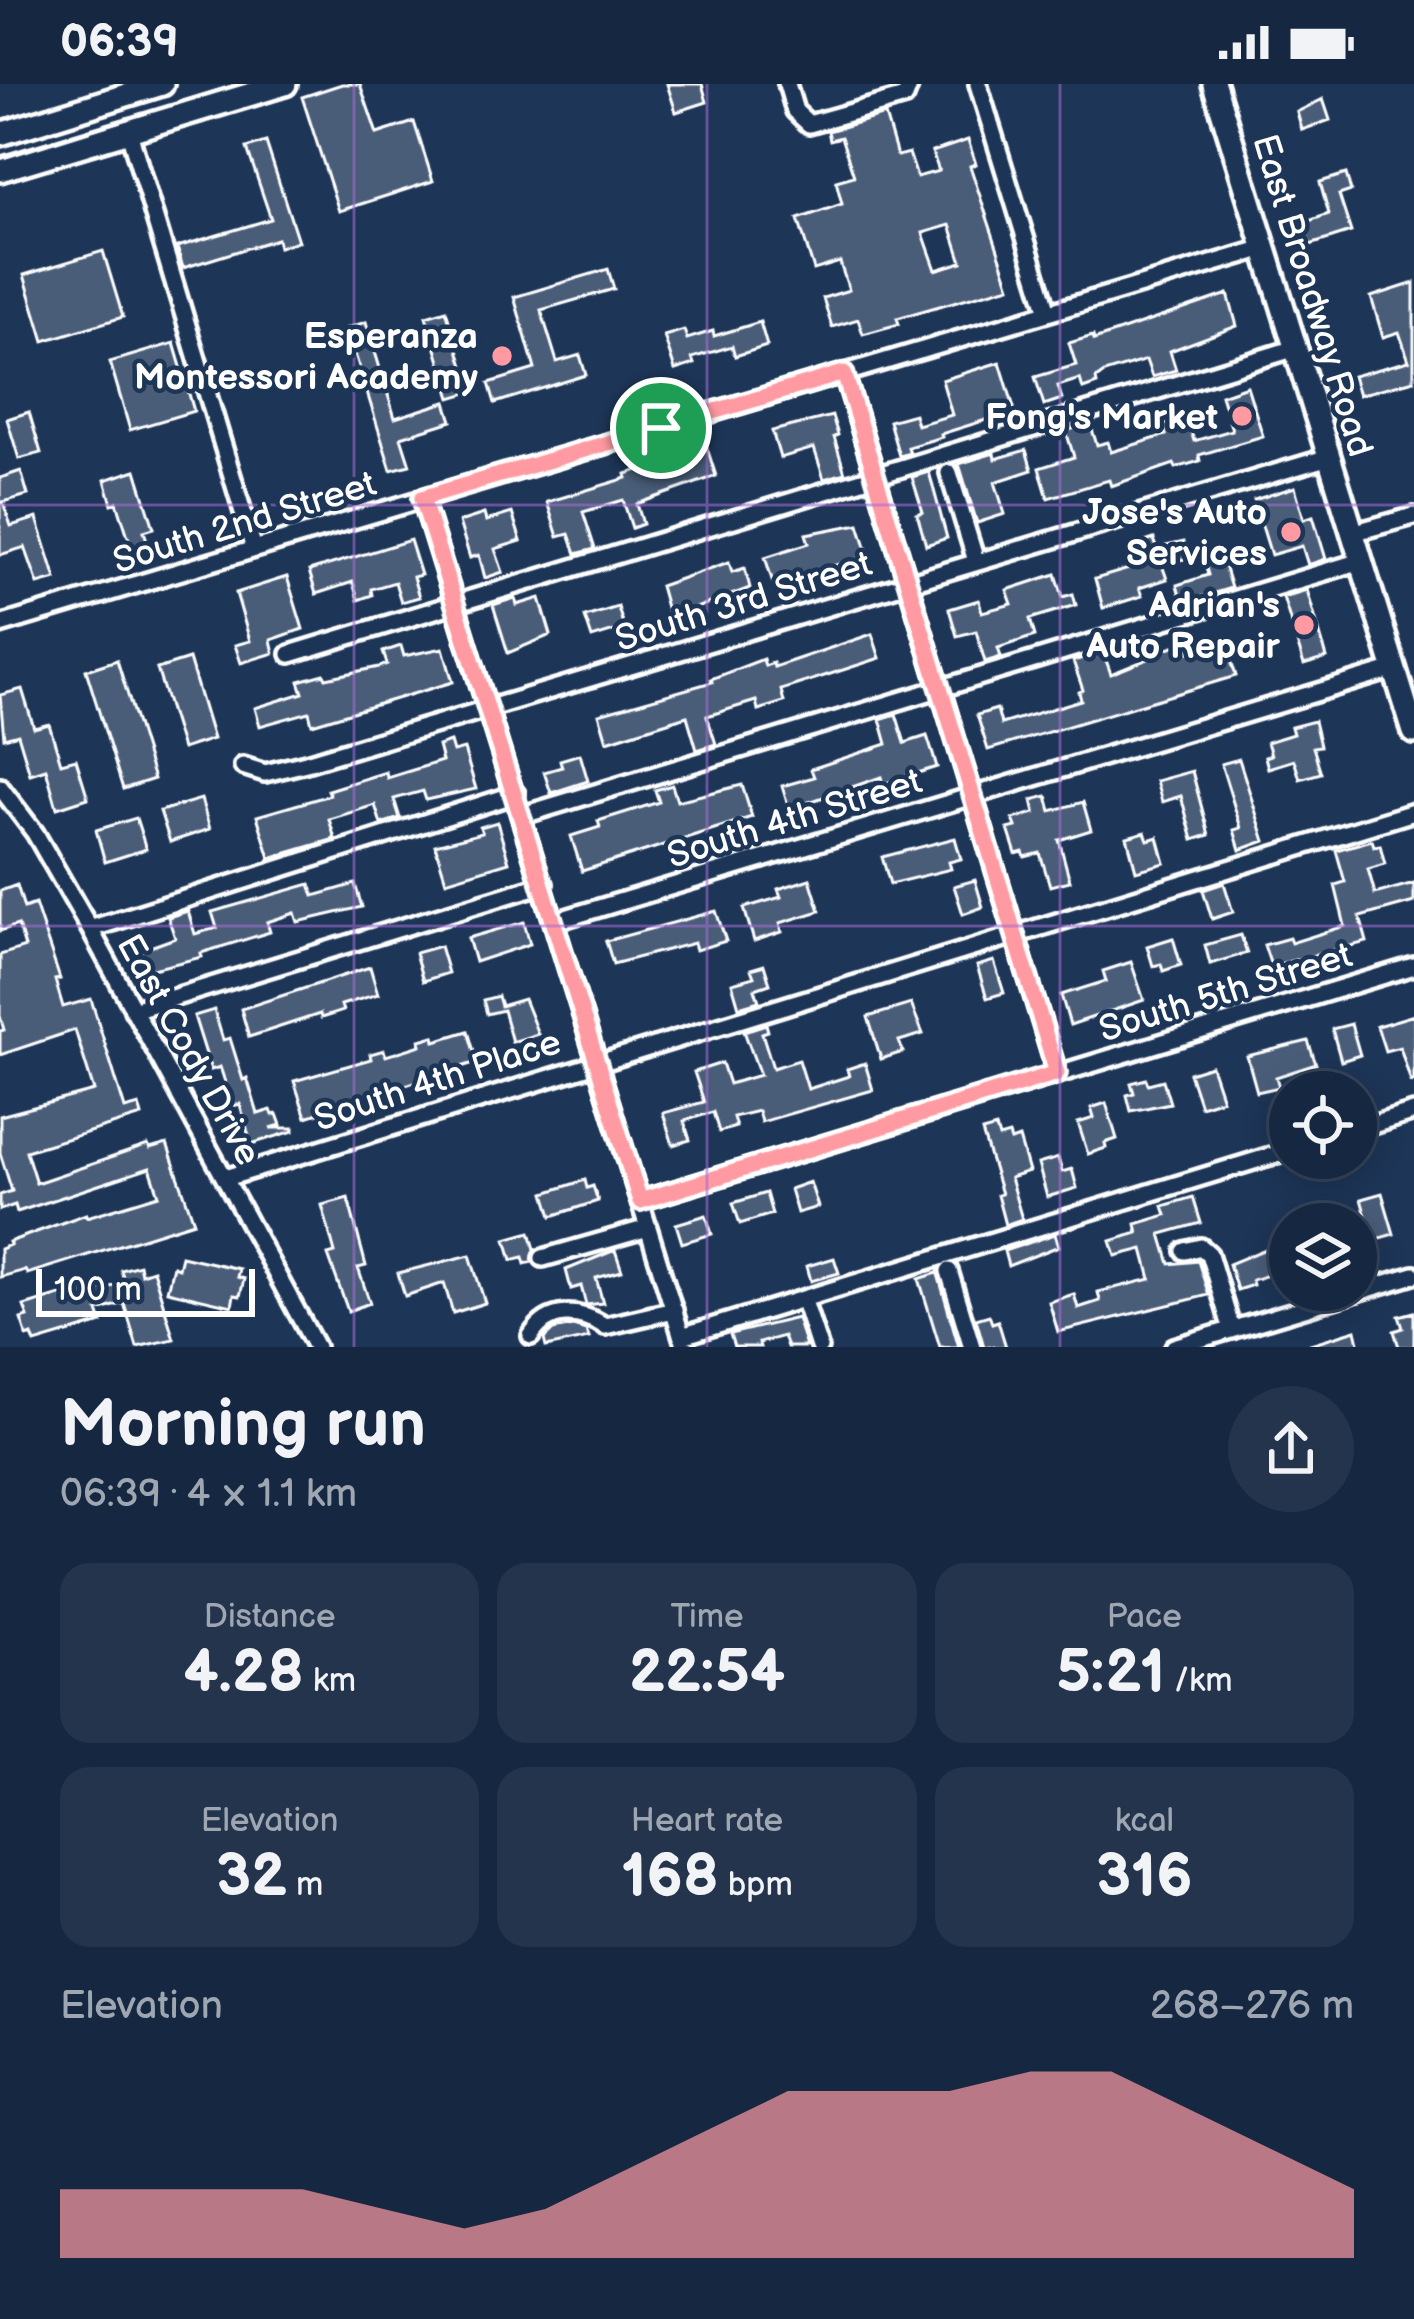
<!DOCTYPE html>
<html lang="en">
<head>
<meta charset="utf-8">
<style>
  body { margin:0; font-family:"Balsamiq Sans",sans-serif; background:#23344c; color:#f1f3f6; height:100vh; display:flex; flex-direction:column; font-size:45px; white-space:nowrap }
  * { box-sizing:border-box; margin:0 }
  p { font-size:39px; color:#9ea6b1 }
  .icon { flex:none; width:66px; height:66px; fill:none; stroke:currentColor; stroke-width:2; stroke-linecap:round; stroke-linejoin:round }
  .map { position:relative; height:1263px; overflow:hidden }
  .sheet { display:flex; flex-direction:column; background:#162841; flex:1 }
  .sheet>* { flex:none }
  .controls { position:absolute; left:1269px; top:987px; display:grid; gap:24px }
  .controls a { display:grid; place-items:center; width:108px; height:108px; border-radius:50%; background:#162841; box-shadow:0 6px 30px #0003,0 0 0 3px #35445a; font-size:60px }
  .scale { position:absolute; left:36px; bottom:30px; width:219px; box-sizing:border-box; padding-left:12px; border:6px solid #fff; border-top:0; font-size:33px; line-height:42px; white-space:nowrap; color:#fff; -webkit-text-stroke:9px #1d3557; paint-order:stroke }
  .pin { position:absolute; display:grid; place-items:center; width:102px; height:102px; color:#fff; margin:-51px; border:6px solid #fff; border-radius:50%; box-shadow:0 3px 12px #0007 }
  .round { display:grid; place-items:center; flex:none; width:126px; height:126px; border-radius:63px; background:#23344c }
  .headline { display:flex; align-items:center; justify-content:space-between; height:204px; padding:0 60px }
  h1 { font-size:66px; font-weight:600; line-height:90px }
  .stats { display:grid; grid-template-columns:repeat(3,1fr); gap:18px; height:204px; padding:12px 60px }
  .stats div { display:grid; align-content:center; border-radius:30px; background:#23344c; text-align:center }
  .stats b { font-size:60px; font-weight:600 }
  .stats small { font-size:33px; font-weight:400 }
  .stats p { font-size:33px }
  .chart { height:336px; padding:24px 60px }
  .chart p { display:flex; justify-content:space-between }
  .chart svg { width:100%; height:216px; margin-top:12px; fill:#ff9aa2; opacity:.7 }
  .status { display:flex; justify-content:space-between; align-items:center; height:84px; padding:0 60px; background:#162841; direction:ltr }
  .status svg { height:33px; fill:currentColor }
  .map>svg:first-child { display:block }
</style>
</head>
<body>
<div class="status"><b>06:39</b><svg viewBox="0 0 49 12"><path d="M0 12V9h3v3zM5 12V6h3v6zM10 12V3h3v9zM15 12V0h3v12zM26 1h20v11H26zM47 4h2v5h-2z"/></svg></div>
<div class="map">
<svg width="1414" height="1263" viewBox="0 0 1414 1263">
  <rect width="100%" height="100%" fill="#1d3557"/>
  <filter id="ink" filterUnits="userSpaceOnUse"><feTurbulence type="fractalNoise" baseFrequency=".00833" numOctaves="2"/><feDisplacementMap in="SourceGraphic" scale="24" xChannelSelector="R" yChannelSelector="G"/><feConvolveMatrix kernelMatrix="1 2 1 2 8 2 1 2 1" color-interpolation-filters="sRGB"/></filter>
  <g filter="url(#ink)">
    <path fill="#4a5d79" stroke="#fff" stroke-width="3" fill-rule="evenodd" d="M 342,0 L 360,0 L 377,50 L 414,38 L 433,97 L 339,127 L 302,13 Z
      M 667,0 L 702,0 L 707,18 L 676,28 Z
      M 1323,15 L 1330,36 L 1302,46 L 1297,28 Z
      M 885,31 L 897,72 L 909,69 L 917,93 L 939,87 L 932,68 L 968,56 L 976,80 L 970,82 L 1010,202 L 897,234 L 899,240 L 863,250 L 858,235 L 832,243 L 823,214 L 849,206 L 841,182 L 840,178 L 814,186 L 798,135 L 842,120 L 836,97 L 854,92 L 841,53 L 830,56 L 828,47 ZM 950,141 L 962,178 L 936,186 L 923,149 Z
      M 266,58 L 298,157 L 279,163 L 277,155 L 183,184 L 177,163 L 271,135 L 247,64 Z
      M 1346,90 L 1351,107 L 1339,111 L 1351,148 L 1310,161 L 1303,139 L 1329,130 L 1320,98 Z
      M 103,167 L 123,233 L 44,257 L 24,191 Z
      M 608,185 L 614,205 L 541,226 L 557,278 L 580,271 L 586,291 L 495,319 L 489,299 L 535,285 L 514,213 Z
      M 1414,199 L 1414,296 L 1359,311 L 1353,292 L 1409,277 L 1399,248 L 1383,253 L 1371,213 Z
      M 1228,210 L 1237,242 L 1170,267 L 1176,286 L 1152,293 L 1146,276 L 1104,289 L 1096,295 L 1097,300 L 1083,305 L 1080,295 L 1058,302 L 1062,315 L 1044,321 L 1035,293 L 1076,281 L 1069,259 L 1093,252 L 1094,256 Z
      M 446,226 L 471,308 L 451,314 L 426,232 Z
      M 366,238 L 395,334 L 446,318 L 452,337 L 401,353 L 410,381 L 391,386 L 347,244 Z
      M 760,238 L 767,262 L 735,272 L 732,262 L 692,274 L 694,280 L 675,286 L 664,252 L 684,246 L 687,255 L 713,247 L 714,252 Z
      M 174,259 L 194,327 L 130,346 L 110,278 Z
      M 1000,278 L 1015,327 L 941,350 L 942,353 L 908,363 L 910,369 L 899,372 L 889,337 L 914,330 L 917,341 L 952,331 L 942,296 Z
      M 1247,302 L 1263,352 L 1199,371 L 1200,377 L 1176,384 L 1174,380 L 1111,402 L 1109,396 L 1048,414 L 1039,384 L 1074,373 L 1066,347 L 1090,339 L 1097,361 L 1108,358 L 1111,368 L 1166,351 L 1163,341 L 1187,334 L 1194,357 L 1232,346 L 1221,311 Z
      M 29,328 L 41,369 L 19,375 L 7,335 Z
      M 832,332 L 838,351 L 834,353 L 845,389 L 824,395 L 814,364 L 780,374 L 772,347 Z
      M 707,364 L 716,392 L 637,420 L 643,440 L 632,444 L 623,416 L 583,428 L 595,465 L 576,470 L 569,450 L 558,453 L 547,418 L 627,394 L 626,390 Z
      M 1026,366 L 1032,386 L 995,398 L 1005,430 L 977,439 L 959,380 L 994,369 L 995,375 Z
      M 136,386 L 154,444 L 144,447 L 149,463 L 133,468 L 117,418 L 112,420 L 105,396 Z
      M 21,387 L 28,411 L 3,418 L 11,442 L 37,434 L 56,495 L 38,500 L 25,463 L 0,471 L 0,394 Z
      M 929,388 L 947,454 L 926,461 L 917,430 L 923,428 L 912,393 Z
      M 1295,403 L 1304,435 L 1313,432 L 1326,475 L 1308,481 L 1302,462 L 1271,471 L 1254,416 Z
      M 512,429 L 521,457 L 495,465 L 503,488 L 485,494 L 479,471 L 470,474 L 459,438 L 484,430 L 486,437 Z
      M 859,440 L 869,472 L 773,499 L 765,473 L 809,459 L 806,450 Z
      M 1154,455 L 1157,464 L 1184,458 L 1188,474 L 1162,481 L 1167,495 L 1139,504 L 1142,512 L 1103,524 L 1095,495 L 1139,482 L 1133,462 Z
      M 410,456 L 421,491 L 413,493 L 419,513 L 401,518 L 395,498 L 371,505 L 372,511 L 358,516 L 353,498 L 316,510 L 309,487 Z
      M 1222,475 L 1231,504 L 1182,519 L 1177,501 L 1208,491 L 1205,480 Z
      M 729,478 L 732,488 L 745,484 L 750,504 L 669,534 L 660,502 Z
      M 1056,490 L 1063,513 L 1073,510 L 1076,521 L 1030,535 L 1035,552 L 998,564 L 1001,573 L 985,578 L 976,547 L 957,552 L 949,525 L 979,516 L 982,528 L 1012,520 L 1007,506 Z
      M 287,493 L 303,545 L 271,556 L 274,569 L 241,579 L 235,561 L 250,557 L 236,509 Z
      M 1307,506 L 1327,574 L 1304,581 L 1283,513 Z
      M 515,514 L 517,521 L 540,514 L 551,551 L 508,569 L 493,521 Z
      M 618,523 L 624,544 L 592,554 L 585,533 Z
      M 872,550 L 880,574 L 781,606 L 784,618 L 758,626 L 756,617 L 707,632 L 716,660 L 697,666 L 687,632 L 607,657 L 599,630 L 712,598 L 711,595 L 763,575 L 765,582 L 773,579 L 774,583 Z
      M 1153,553 L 1158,567 L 1187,558 L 1190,568 L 1225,557 L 1236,592 L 988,666 L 977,631 L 997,625 L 1001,640 L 1081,616 L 1079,608 L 1083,606 L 1073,577 L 1103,568 L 1111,590 L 1148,575 L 1141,556 Z
      M 401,562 L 404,572 L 443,564 L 453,598 L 312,640 L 309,628 L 260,642 L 255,624 L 303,609 L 299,597 L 324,590 L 326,594 L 379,583 L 387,580 L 383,568 Z
      M 189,575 L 213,655 L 182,665 L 157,585 Z
      M 117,576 L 154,695 L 123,705 L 86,586 Z
      M 22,605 L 34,644 L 49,640 L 61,679 L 76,675 L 88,714 L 57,724 L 46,685 L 30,690 L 18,650 L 4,654 L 0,611 Z
      M 896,630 L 905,659 L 927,652 L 937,683 L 883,700 L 881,693 L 789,725 L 782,702 L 814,693 L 811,685 L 887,660 L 880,635 Z
      M 1314,637 L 1320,662 L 1313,663 L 1321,689 L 1300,695 L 1294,676 L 1268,684 L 1265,673 L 1271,671 L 1267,658 L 1293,650 L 1291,643 Z
      M 450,658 L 453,668 L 464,665 L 476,705 L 426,716 L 423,707 L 394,715 L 400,734 L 381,740 L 375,721 L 329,735 L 335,755 L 270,774 L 257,732 L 330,711 L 328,706 L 386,688 L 387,694 L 442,677 L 438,662 Z
      M 580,670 L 588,697 L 551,709 L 544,688 L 562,683 L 560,676 Z
      M 1239,675 L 1265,757 L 1240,766 L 1234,746 L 1241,744 L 1221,680 Z
      M 1192,687 L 1209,751 L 1193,756 L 1181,712 L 1162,718 L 1156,697 Z
      M 672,701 L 677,717 L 742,701 L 752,733 L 582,787 L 571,752 L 600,743 L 598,737 L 659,718 L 655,706 Z
      M 1047,712 L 1051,727 L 1083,718 L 1091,746 L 1059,756 L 1070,797 L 1050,802 L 1040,769 L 1025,773 L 1023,768 L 1016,770 L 1008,745 L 1016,743 L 1013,735 L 1035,729 L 1032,716 Z
      M 201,715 L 210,745 L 170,758 L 160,727 Z
      M 136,734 L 146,765 L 105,778 L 96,746 Z
      M 497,738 L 509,778 L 446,797 L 435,761 L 482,749 L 480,743 Z
      M 1145,748 L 1148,756 L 1158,753 L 1165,779 L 1136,787 L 1127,753 Z
      M 955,754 L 961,775 L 949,778 L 951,785 L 890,800 L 882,773 Z
      M 1372,756 L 1374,762 L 1380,761 L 1385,780 L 1368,785 L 1375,810 L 1414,799 L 1414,818 L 1360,833 L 1367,858 L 1271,882 L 1264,861 L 1289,854 L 1291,859 L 1345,842 L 1335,801 L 1345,798 L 1336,766 Z
      M 810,795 L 820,827 L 780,839 L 782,848 L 754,857 L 744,824 L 781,813 L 778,805 Z
      M 975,796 L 983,823 L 963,830 L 954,802 Z
      M 1224,799 L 1233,828 L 1212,835 L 1203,806 Z
      M 310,800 L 314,812 L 355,800 L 362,823 L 298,838 L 295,829 L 267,838 L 270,848 L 201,869 L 202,873 L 145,887 L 139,867 L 175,854 L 168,833 L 188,827 L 195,850 L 217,844 L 212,828 Z
      M 17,801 L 24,824 L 35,820 L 60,895 L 55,896 L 63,923 L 91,915 L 125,1025 L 139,1021 L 142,1032 L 26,1067 L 36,1099 L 148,1061 L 150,1065 L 167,1060 L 194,1138 L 27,1190 L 25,1186 L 0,1193 L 0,1165 L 10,1161 L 9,1158 L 86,1130 L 87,1133 L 159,1111 L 150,1084 L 17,1128 L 15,1121 L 0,1126 L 0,1111 L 12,1107 L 0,1069 L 0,1032 L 94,1007 L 75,946 L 0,971 L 0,947 L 4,946 L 0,932 L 0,871 L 25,863 L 18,841 L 0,847 L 0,807 Z
      M 716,827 L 726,857 L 696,866 L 694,859 L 613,880 L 606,857 Z
      M 524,838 L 530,860 L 475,878 L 468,854 Z
      M 1241,851 L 1247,869 L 1210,880 L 1205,861 Z
      M 1173,854 L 1181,881 L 1163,887 L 1161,880 L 1153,882 L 1147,862 Z
      M 440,862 L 448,889 L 423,897 L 415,869 Z
      M 994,877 L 1004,909 L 987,914 L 977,882 Z
      M 1131,878 L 1144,916 L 1070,941 L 1061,911 L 1106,897 L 1103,887 Z
      M 764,881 L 770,900 L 755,905 L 759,917 L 739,923 L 732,899 L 754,893 L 751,885 Z
      M 370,883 L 378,910 L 341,921 L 343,927 L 321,934 L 320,930 L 249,953 L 241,925 Z
      M 498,912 L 501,922 L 524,915 L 538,950 L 512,958 L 503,926 L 487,930 L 483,916 Z
      M 911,920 L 923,950 L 899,957 L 903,968 L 881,975 L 868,933 Z
      M 214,926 L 223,956 L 230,954 L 243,996 L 247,994 L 258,1030 L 271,1026 L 273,1031 L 277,1030 L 281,1041 L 271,1044 L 294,1044 L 294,1047 L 251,1060 L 240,1020 L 233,1022 L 220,983 L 211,986 L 194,932 Z
      M 1414,931 L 1414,997 L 1411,998 L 1400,963 L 1385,967 L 1377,942 Z
      M 766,940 L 768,947 L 762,949 L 773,984 L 799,976 L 808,1005 L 849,992 L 847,985 L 865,979 L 873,1006 L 761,1038 L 758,1027 L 733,1033 L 736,1043 L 719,1048 L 713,1028 L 684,1037 L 690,1056 L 673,1061 L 663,1029 L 704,1018 L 694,988 L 722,979 L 729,1000 L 760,991 L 744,947 Z
      M 1351,940 L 1360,971 L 1341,977 L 1332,945 Z
      M 468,947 L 477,978 L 306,1033 L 294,997 L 371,975 L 370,970 L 384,966 L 386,972 L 421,961 L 420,956 L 434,952 L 435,957 Z
      M 1308,957 L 1316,980 L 1276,993 L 1279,1003 L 1257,1008 L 1247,972 Z
      M 1211,982 L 1222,1015 L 1200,1022 L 1189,989 Z
      M 1146,995 L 1148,1000 L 1163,996 L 1170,1019 L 1131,1027 L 1127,1011 L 1134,1009 L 1131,999 Z
      M 1106,1019 L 1117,1055 L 1105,1059 L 1106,1064 L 1088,1070 L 1078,1039 L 1094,1034 L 1091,1024 Z
      M 996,1044 L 999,1054 L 1009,1051 L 1011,1057 L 1019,1054 L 1029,1088 L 1010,1094 L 1022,1135 L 1005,1141 L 997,1111 L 1001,1110 L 982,1048 Z
      M 1058,1074 L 1062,1088 L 1072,1085 L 1077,1104 L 1047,1113 L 1038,1080 Z
      M 585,1096 L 587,1104 L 593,1102 L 598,1117 L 552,1132 L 545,1109 Z
      M 810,1098 L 818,1123 L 797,1129 L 790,1105 Z
      M 766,1109 L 772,1130 L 740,1140 L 733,1119 Z
      M 1382,1109 L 1394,1150 L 1373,1156 L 1361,1115 Z
      M 1193,1113 L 1201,1139 L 1161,1150 L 1170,1180 L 1198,1177 L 1209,1211 L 1058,1248 L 1049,1218 L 1074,1210 L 1078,1224 L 1100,1217 L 1098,1208 L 1151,1195 L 1143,1165 L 1116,1172 L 1111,1157 L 1138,1149 L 1136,1140 L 1166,1131 L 1163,1122 Z
      M 348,1114 L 366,1182 L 358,1184 L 370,1219 L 348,1227 L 328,1171 L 335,1169 L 322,1121 Z
      M 706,1131 L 712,1150 L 682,1159 L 676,1140 Z
      M 530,1148 L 535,1165 L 532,1178 L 525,1180 L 523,1173 L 512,1176 L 506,1155 Z
      M 1055,1150 L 1059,1162 L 1008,1182 L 1004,1167 Z
      M 1280,1159 L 1288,1185 L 1252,1196 L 1253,1201 L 1237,1206 L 1229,1180 Z
      M 615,1166 L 622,1187 L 596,1194 L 603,1219 L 586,1221 L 581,1202 L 571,1205 L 566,1186 Z
      M 470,1171 L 485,1219 L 453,1229 L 444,1199 L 405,1212 L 398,1189 Z
      M 181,1172 L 239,1185 L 237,1193 L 244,1195 L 240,1212 L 234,1211 L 232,1222 L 167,1207 L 173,1182 L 178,1184 Z
      M 834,1174 L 839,1189 L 811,1197 L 807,1182 Z
      M 139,1181 L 141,1190 L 153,1186 L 174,1255 L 137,1263 L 124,1219 L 98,1227 L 102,1239 L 35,1259 L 32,1251 L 27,1253 L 21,1235 L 28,1233 L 24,1222 L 90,1202 L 92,1208 L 118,1201 L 124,1196 L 121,1186 Z
      M 937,1189 L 938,1190 L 959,1263 L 940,1263 L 919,1195 Z
      M 1414,1228 L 1414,1263 L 1399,1263 L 1394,1247 L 1403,1244 L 1399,1232 Z
      M 989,1231 L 992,1239 L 998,1237 L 1006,1263 L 984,1263 L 976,1235 Z
      M 797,1234 L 806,1263 L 787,1263 L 783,1252 L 759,1259 L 760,1263 L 734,1263 L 730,1250 Z
      M 573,1242 L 586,1246 L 589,1254 L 546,1263 L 544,1255 L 553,1246 Z
      M 1356,1246 L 1360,1263 L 1310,1263 L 1310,1260 Z"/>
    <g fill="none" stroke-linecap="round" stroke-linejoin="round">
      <defs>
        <path id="minor" d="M 787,0 L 795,27 L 809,40 L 905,13 L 910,0
          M 978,0 L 1048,228
          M 129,48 L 254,465
          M 844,289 L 1057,989
          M 949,389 L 976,477
          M 422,414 L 685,1263
          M 1352,449 L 1414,432
          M 0,541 L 1265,164
          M 290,570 L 1296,264
          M 243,682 L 265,689 L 306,679 L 1329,373
          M 0,703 L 35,749 L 90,845 L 316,1263
          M 523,731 L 1361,477
          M 556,837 L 1395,585
          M 90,845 L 516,710
          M 133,926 L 544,800
          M 1356,1046 L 1414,1028
          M 226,1094 L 1414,728
          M 640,1117 L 1414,882
          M 1185,1167 L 1201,1163 L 1209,1170 L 1232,1246
          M 543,1174 L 648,1144
          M 949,1187 L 972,1263
          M 806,1223 L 819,1263
          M 531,1252 C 549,1223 579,1226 605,1242 L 674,1226
          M 682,1252 L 1290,1066
          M 1174,1263 L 1414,1191"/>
        <path id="major" d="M 1214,0 L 1414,648
          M 0,50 L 162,0
          M 0,86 L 285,0"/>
      </defs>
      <use href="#minor" stroke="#fff" stroke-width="24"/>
      <use href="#major" stroke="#fff" stroke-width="30"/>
      <use href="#minor" stroke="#1d3557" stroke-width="15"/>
      <use href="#major" stroke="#1d3557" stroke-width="21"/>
      <path stroke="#fff" stroke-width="3" d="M 0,75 L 238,0"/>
    </g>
  </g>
  <g fill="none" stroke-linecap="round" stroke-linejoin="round" filter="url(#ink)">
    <defs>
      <path id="route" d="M 844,289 L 1057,989 L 640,1117 L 422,414 Z"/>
    </defs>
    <use href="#route" stroke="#fff" stroke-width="24"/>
    <use href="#route" stroke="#ff9aa2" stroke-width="15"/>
  </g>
  <path fill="none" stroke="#a36bd2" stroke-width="3" stroke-opacity="0.55" d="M 354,0 L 354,1263M 707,0 L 707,1263M 1060,0 L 1060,1263M 0,421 L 1414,421M 0,842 L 1414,842"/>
  <g fill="#ff9aa2" stroke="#1d3557" stroke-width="4.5">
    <circle cx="502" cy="272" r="12"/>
    <circle cx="1242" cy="332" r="12"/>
    <circle cx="1291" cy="448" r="12"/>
    <circle cx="1304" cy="541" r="12"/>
  </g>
  <g text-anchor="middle" stroke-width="9" stroke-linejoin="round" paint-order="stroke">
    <g font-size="36" fill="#fff" stroke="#1d3557">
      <text transform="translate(1314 211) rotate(73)" y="13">East Broadway Road</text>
      <text transform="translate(244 437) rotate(-17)" y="13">South 2nd Street</text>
      <text transform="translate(743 516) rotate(-17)" y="13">South 3rd Street</text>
      <text transform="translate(794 733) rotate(-17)" y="13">South 4th Street</text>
      <text transform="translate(1225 907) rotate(-17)" y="13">South 5th Street</text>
      <text transform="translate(190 965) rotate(61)" y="13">East Cody Drive</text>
      <text transform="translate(437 995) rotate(-18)" y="13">South 4th Place</text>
    </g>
    <g font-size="36" font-weight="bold" fill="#fff" stroke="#1d3557" text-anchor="end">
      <text x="478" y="264">Esperanza<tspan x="478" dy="41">Montessori Academy</tspan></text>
      <text x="1218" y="345">Fong's Market</text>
      <text x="1267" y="440">Jose's Auto<tspan x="1267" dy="41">Services</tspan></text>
      <text x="1280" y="533">Adrian's<tspan x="1280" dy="41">Auto Repair</tspan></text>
    </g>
  </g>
</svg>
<div class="controls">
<a><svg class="icon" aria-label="locate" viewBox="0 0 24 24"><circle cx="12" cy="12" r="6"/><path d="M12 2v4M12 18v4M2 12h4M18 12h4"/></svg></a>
<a><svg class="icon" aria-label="layers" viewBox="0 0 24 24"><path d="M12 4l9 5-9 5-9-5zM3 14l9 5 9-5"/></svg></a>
</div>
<div class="scale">100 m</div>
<div class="pin" style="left:661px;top:344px;background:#1e9e55"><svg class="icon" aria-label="arrive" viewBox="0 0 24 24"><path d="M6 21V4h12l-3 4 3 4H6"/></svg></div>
</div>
<section class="sheet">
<div class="headline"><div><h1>Morning run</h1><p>06:39 · 4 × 1.1 km</p></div><a class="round"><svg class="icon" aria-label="share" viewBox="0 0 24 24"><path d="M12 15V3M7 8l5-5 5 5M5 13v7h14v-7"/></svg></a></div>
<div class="stats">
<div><p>Distance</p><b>4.28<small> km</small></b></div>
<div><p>Time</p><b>22:54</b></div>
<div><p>Pace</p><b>5:21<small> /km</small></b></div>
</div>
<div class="stats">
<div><p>Elevation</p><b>32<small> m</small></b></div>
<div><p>Heart rate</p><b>168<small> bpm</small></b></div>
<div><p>kcal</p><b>316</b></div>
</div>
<div class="chart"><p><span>Elevation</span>268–276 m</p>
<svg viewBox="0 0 160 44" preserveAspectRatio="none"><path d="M0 44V30L10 30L20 30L30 30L40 34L50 38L60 34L70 26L80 18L90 10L100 10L110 10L120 6L130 6L140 14L150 22L160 30V44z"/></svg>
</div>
</section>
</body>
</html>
